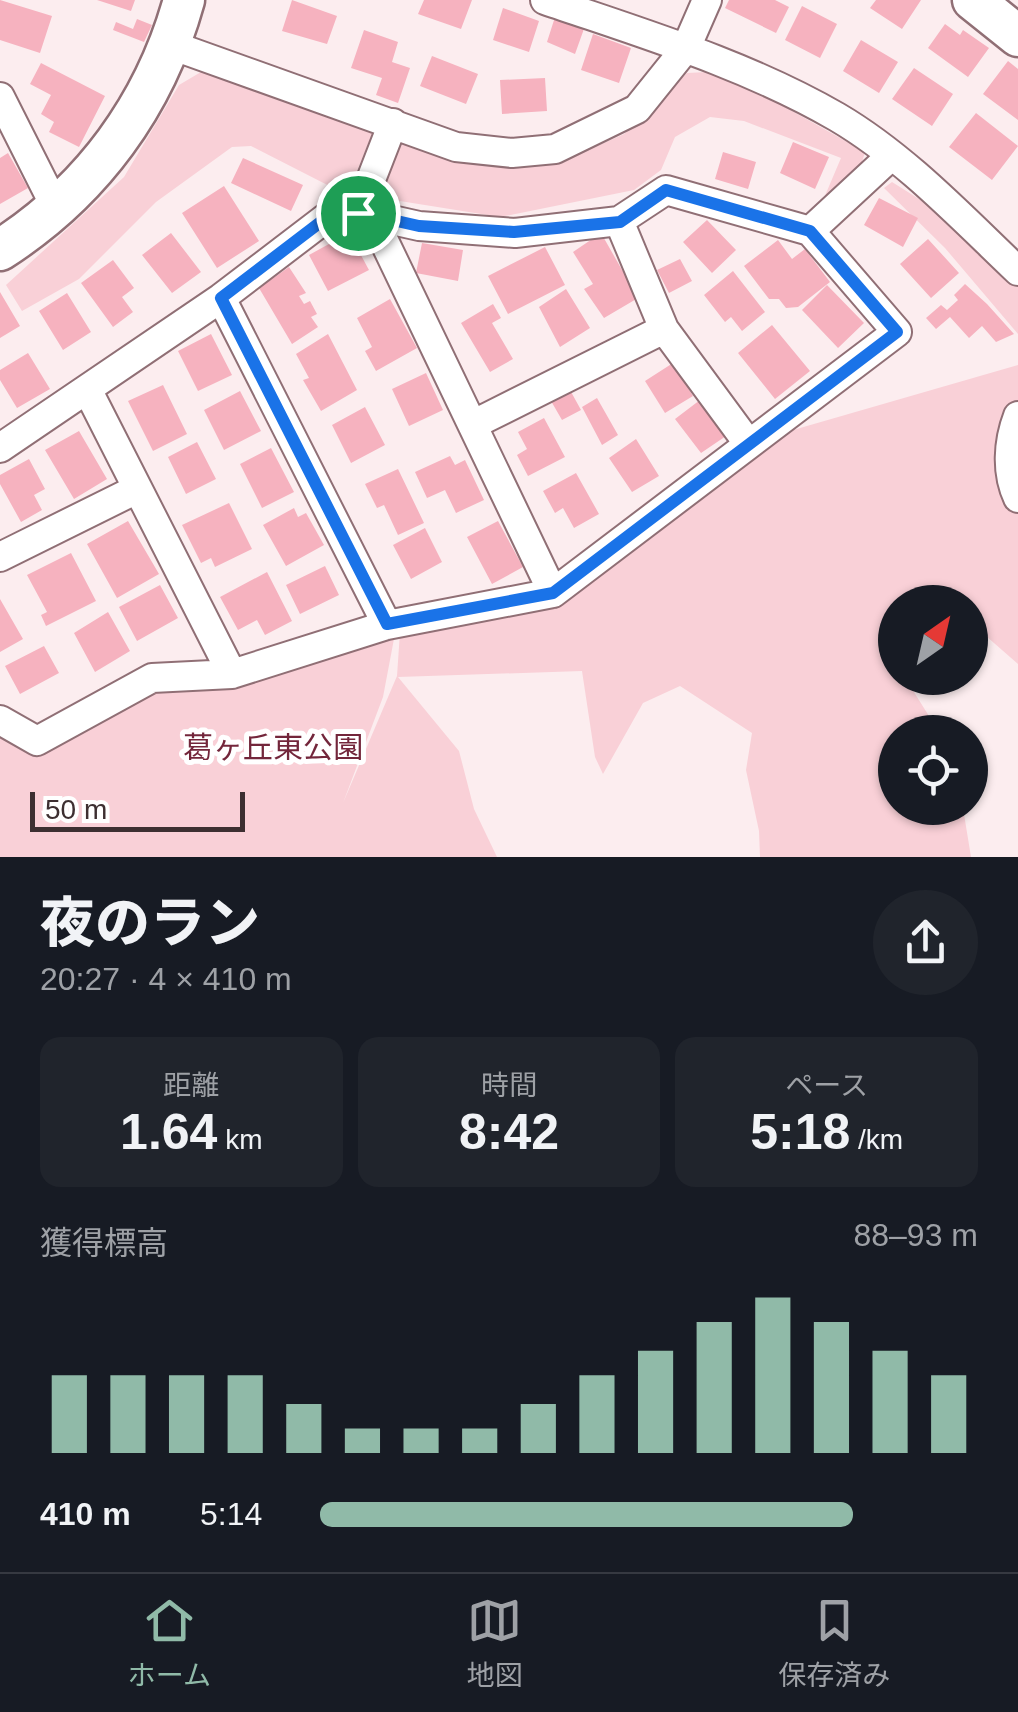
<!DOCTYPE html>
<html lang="ja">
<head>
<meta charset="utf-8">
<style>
  body { margin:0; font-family:Arial,"Noto Sans JP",sans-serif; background:#20242c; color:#f1f3f6; height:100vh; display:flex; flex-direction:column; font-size:38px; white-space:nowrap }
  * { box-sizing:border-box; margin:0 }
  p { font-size:32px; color:#9ea1a6 }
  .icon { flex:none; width:55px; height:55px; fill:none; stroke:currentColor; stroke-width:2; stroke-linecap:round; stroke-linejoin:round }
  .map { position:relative; height:857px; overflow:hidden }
  .sheet { display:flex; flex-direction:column; background:#171b24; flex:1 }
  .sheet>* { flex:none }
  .needle { width:65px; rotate:34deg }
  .controls { position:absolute; left:878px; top:585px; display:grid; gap:20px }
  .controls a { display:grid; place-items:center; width:110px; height:110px; border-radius:50%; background:#171b24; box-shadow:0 2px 8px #0004; font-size:50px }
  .scale { position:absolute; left:30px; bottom:25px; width:215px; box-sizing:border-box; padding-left:10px; border:5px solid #3d2f31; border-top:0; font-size:28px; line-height:35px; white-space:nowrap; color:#3d2f31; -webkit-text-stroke:8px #fff; paint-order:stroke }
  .pin { position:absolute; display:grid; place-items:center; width:85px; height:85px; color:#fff; margin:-42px; border:5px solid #fff; border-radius:50%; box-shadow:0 2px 10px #0007 }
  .round { display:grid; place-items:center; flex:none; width:105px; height:105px; border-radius:52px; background:#20242c }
  .summary { display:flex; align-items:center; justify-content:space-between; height:170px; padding:0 40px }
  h1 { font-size:55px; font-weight:800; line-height:75px }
  .metrics { display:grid; grid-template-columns:repeat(3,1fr); gap:15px; height:170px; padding:10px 40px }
  .metrics div { display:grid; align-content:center; border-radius:20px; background:#20242c; text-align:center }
  .metrics b { font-size:50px; font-weight:800 }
  .metrics small { font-size:28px; font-weight:400 }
  .metrics p { font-size:28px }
  .chart { height:280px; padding:20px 40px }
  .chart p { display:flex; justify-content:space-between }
  .chart svg { width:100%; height:180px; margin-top:10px; stroke:#90baa8; stroke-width:6 }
  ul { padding:0 40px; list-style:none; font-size:32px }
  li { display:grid; grid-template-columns:160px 120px 1fr; align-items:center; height:75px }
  li i { height:25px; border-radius:12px; background:#90baa8 }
  .dock { display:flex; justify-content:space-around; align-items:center; height:140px; border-top:2px solid #363941; background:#171b24; font-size:28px; color:#9ea1a6 }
  .dock a { display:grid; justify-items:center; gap:5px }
  .dock .on { color:#90baa8 }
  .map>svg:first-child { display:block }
</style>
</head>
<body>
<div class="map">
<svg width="1018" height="857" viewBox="0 0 1018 857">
  <rect width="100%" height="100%" fill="#fcedef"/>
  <path fill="#f9d0d7" d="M 206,69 L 373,132 L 347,195 L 251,146 L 232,147 L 156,202 L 79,279 L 22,311 L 6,285 L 124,177 L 179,85 Z
    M 707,72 L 753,89 L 865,152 L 857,179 L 824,198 L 841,158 L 744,121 L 710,117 L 675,137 L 661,170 L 634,190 L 500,217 L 381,198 L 401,139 L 490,163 L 568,159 L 624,134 L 687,73 Z
    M 892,182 L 927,204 L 1018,284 L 1018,334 L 945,248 L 884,188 Z
    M 1018,365 L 1018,664 L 970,622 L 970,602 L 895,602 L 895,678 L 918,678 L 912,689 L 939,732 L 895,732 L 895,808 L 963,808 L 971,857 L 760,857 L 759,831 L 746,770 L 752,733 L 680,686 L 643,703 L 603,774 L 595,757 L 582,671 L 398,677 L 459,751 L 474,809 L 497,857 L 0,857 L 0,728 L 46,750 L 152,678 L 397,623 L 383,697 L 343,803 L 397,676 L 400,632 L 563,595 L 748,443 Z"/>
  <path fill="#f6b2bf" d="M 0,0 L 52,16 L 40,53 L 0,40 Z
    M 97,0 L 135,0 L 131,11 Z
    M 292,0 L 337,16 L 327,44 L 282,31 Z
    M 424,0 L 472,0 L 461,29 L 418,14 Z
    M 729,0 L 775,0 L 789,7 L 776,33 L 725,8 Z
    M 876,0 L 921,0 L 902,29 L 870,8 Z
    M 802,6 L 837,24 L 820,58 L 785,40 Z
    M 503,8 L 539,21 L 529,52 L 493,40 Z
    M 555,17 L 585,26 L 575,54 L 547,42 Z
    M 137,19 L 152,25 L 144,42 L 113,30 L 116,22 L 133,29 Z
    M 945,24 L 960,35 L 963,30 L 989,48 L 968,77 L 928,48 Z
    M 364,30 L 398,42 L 392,62 L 410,68 L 398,103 L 376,95 L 382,78 L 351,68 Z
    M 593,34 L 631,48 L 619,83 L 581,70 Z
    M 861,40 L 898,62 L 879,93 L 843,71 Z
    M 432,56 L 478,74 L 466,104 L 420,86 Z
    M 1008,61 L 1018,69 L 1018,120 L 983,94 Z
    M 41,63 L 105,96 L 79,147 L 49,132 L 54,122 L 41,114 L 51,95 L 30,84 Z
    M 914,68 L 953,94 L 932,126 L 892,99 Z
    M 545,78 L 547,111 L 502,114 L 500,80 Z
    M 976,113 L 1018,146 L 992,180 L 949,147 Z
    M 793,142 L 829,157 L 815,189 L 780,173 Z
    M 723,152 L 756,162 L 748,189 L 715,179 Z
    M 8,153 L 28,188 L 0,204 L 0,158 Z
    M 243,158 L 303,185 L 291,211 L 231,183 Z
    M 224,186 L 259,241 L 217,268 L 182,213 Z
    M 879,198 L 918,218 L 903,247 L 864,225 Z
    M 707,220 L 736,250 L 712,273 L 683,242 Z
    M 171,233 L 201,272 L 172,293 L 142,255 Z
    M 349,233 L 369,270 L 328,291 L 309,255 Z
    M 601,233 L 638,298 L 604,318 L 584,289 L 593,284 L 573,252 Z
    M 928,239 L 959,273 L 931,298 L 900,264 Z
    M 778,240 L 792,259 L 805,249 L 830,282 L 798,307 L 786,308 L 779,299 L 769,299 L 744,266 Z
    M 422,243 L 463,250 L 458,281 L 416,273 Z
    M 545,247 L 565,285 L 508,314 L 488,276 Z
    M 680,259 L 692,281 L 669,293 L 657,270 Z
    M 113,260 L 134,288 L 122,297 L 133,312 L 113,327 L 81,283 Z
    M 289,267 L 306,293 L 299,296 L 304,304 L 310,301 L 317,314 L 311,317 L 318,327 L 292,344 L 259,288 Z
    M 733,271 L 765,312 L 742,331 L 731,317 L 725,322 L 704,295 Z
    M 965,284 L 987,304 L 1014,334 L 996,342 L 982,326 L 969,338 L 950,317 L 936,329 L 926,318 L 941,305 L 947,310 L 958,300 L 954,295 Z
    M 827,285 L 864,323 L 838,348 L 802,310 Z
    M 566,289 L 590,328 L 560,347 L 539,307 Z
    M 0,292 L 20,326 L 0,338 Z
    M 67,293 L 91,332 L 63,350 L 39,311 Z
    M 390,299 L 417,348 L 376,371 L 365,351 L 372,347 L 357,318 Z
    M 493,304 L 501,318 L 492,323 L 513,359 L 490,372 L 461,323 Z
    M 772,325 L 810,371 L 775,399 L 738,353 Z
    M 211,334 L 232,375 L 198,391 L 178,351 Z
    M 328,334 L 357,390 L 321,411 L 303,380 L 309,378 L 296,354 Z
    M 28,353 L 50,389 L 17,408 L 0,380 L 0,370 Z
    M 673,363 L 693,396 L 665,413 L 645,381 Z
    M 426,373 L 443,410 L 409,426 L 392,389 Z
    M 163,385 L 187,434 L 153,451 L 128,401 Z
    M 570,390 L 581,410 L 562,420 L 551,401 Z
    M 240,391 L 261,431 L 224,450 L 204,410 Z
    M 597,398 L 618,435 L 602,445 L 582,407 Z
    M 700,400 L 726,436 L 701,453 L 675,419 Z
    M 365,407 L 385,445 L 351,463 L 332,425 Z
    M 544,418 L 565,457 L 528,476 L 517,455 L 527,449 L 518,432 Z
    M 79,431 L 107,479 L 74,499 L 45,450 Z
    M 636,439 L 659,476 L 632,492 L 609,458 Z
    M 197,442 L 216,479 L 186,494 L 168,457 Z
    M 271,448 L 294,492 L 262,508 L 240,464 Z
    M 450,456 L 455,465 L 465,460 L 484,500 L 456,513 L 445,490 L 427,498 L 415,472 Z
    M 29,459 L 45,489 L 34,495 L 42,510 L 21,522 L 0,484 L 0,475 Z
    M 398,469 L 424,523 L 398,535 L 384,505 L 377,508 L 365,484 Z
    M 576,473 L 599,514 L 574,528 L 563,508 L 555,513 L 543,491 Z
    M 229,503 L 252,549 L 215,567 L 211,558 L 201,563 L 182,525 Z
    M 294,508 L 298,517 L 306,513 L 324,545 L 286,566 L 263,525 Z
    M 128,521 L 159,574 L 117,598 L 87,544 Z
    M 498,521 L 523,567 L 492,584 L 467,537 Z
    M 425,528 L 442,562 L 411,579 L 393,545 Z
    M 71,553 L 96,601 L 46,626 L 41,615 L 47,612 L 27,575 Z
    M 325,566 L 339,595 L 300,614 L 286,585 Z
    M 267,572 L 292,621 L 265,635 L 257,620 L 238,630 L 220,597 Z
    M 160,585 L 178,618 L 137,641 L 119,607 Z
    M 0,599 L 23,639 L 0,652 Z
    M 108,612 L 130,651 L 95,672 L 74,633 Z
    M 44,646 L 59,673 L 20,694 L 5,666 Z"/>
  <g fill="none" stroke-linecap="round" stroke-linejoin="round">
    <defs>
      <path id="street" d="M 545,0 C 644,34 745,64 837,117 C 905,157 961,217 1018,271
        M 171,45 L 456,147 L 512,153 L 555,149 L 637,109 L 686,48 L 707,0
        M 0,97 L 56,208
        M 358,213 L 393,123
        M 372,216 L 553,593
        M 619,221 L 664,329 L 748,443
        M 810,231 L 891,156
        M 221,298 L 387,625
        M 87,389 L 232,674
        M 1018,416 C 1008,442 1006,473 1018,498
        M 474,424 L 664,329
        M 0,448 L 221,298 L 339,208 L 419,226 L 515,233 L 619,221 L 666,190 L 810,231 L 897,332 L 553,593 L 387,625 L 232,674 L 152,678 L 37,741 L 0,720
        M 0,557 L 137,489"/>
      <path id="secondary" d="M 973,0 L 1018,36
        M 0,250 C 92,191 155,105 184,0"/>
    </defs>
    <use href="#street" stroke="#906f75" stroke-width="32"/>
    <use href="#secondary" stroke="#906f75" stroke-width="45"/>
    <use href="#street" stroke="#fff" stroke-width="28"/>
    <use href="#secondary" stroke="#fff" stroke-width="40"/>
  </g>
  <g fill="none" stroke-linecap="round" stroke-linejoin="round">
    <defs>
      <path id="route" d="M 666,190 L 810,231 L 897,332 L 553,593 L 387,624 L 221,298 L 339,208 L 419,226 L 514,232 L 620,222 Z"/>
    </defs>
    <use href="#route" stroke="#fff" stroke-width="20"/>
    <use href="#route" stroke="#1a73e8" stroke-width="12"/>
  </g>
  <g text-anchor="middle" stroke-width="10" stroke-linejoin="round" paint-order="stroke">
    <g font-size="30" fill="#73263b" stroke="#fff">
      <text x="273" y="758">葛ヶ丘東公園</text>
    </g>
  </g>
</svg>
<div class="controls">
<a><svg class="needle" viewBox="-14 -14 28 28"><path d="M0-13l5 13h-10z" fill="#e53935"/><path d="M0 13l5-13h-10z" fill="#9ea1a6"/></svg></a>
<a><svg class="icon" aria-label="locate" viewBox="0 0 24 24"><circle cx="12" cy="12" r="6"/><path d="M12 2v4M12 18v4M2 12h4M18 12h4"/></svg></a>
</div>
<div class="scale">50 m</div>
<div class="pin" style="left:358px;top:213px;background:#1e9e55"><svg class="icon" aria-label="arrive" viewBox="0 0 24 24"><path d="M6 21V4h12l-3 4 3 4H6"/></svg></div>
</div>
<section class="sheet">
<div class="summary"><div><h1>夜のラン</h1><p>20:27 · 4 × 410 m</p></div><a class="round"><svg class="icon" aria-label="share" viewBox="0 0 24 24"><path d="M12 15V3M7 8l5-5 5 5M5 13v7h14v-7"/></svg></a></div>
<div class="metrics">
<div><p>距離</p><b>1.64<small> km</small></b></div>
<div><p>時間</p><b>8:42</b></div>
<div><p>ペース</p><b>5:18<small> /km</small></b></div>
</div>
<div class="chart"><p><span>獲得標高</span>88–93 m</p>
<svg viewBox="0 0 160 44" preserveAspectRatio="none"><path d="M5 44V25M15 44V25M25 44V25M35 44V25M45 44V32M55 44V38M65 44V38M75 44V38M85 44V32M95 44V25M105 44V19M115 44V12M125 44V6M135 44V12M145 44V19M155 44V25"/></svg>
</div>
<ul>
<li><b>410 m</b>5:14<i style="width:81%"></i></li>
</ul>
</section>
<nav class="dock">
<a class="on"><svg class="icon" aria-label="home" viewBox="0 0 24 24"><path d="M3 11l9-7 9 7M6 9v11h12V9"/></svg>ホーム</a>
<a><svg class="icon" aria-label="map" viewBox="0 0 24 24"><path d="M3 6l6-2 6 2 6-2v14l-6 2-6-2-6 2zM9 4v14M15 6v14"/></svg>地図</a>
<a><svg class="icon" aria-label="saved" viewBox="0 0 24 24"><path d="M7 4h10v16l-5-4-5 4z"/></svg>保存済み</a>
</nav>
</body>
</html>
